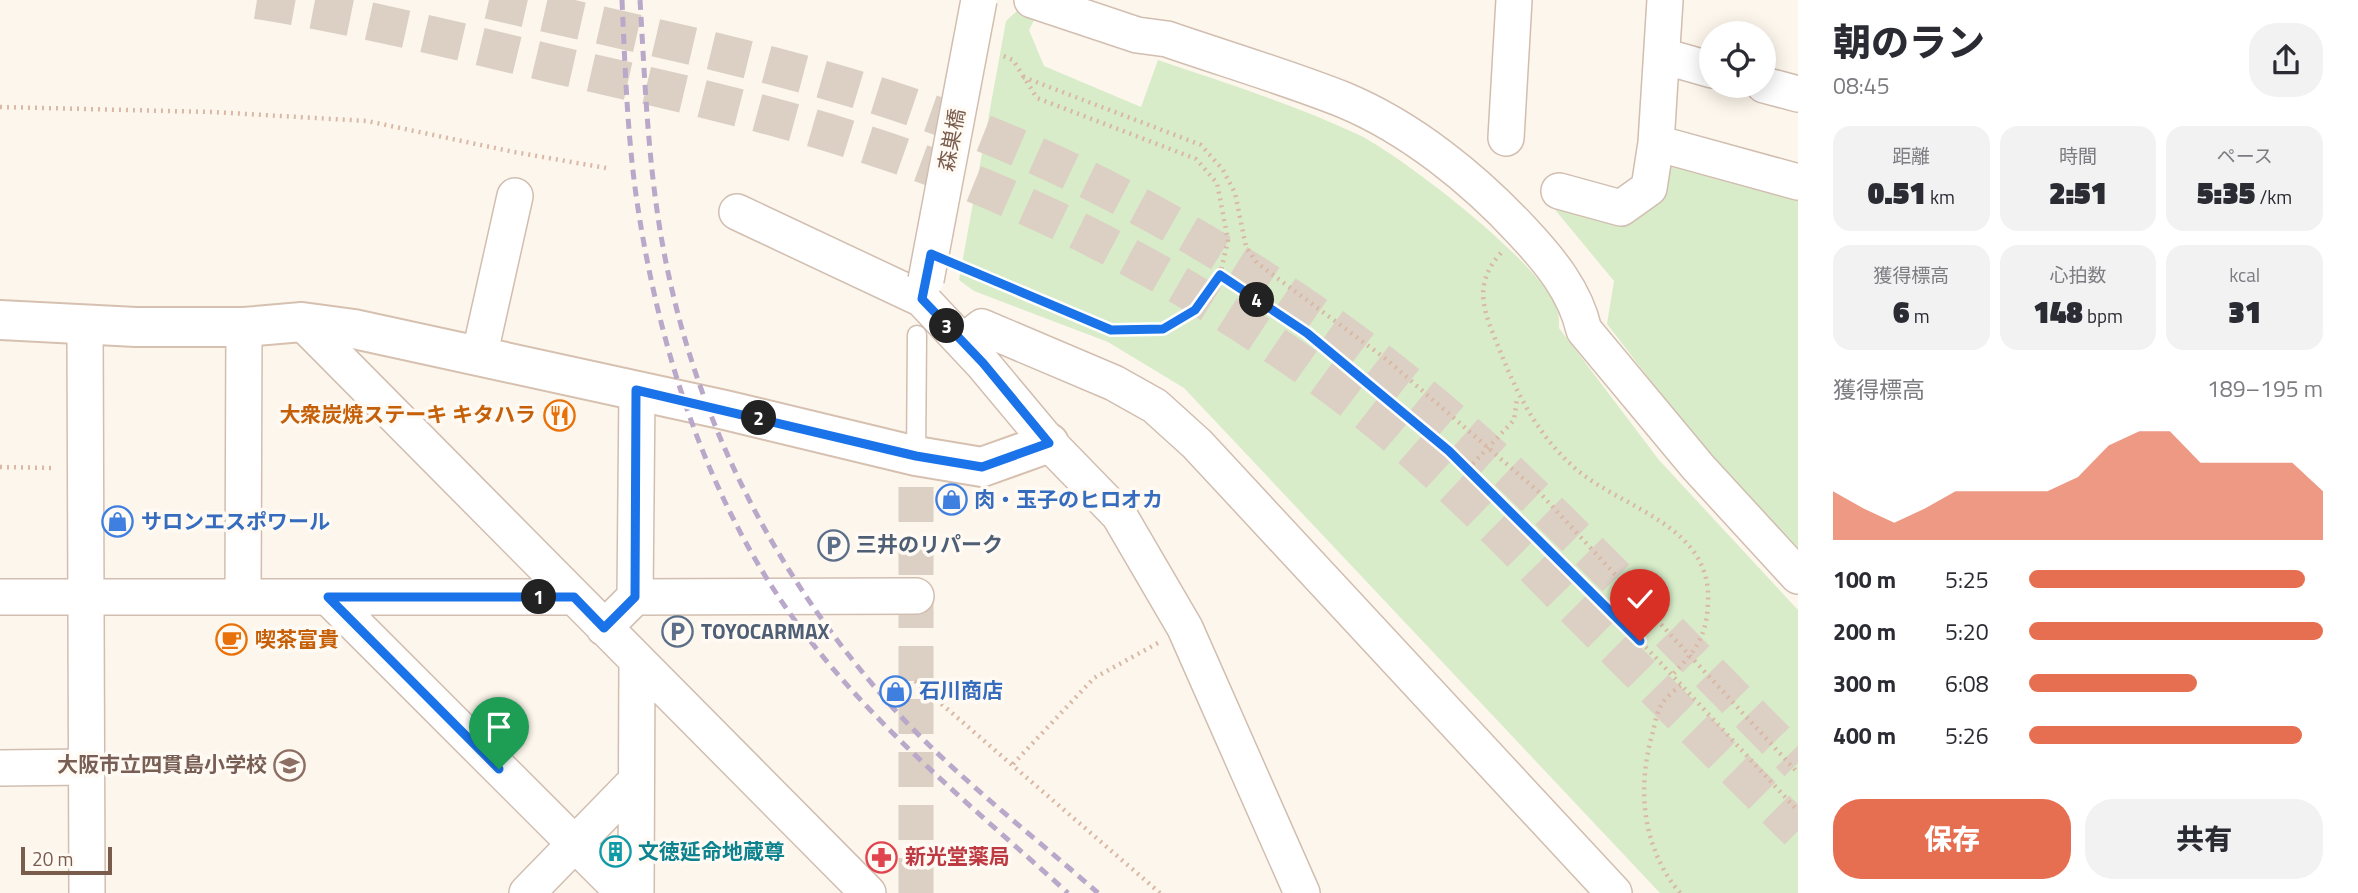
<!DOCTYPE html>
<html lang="ja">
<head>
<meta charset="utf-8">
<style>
  body { margin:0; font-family:"Titillium Web","Noto Sans JP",sans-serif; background:#f2f2f3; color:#2b2b33; height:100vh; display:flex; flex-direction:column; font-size:26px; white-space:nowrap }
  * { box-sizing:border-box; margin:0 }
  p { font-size:23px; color:#7c7c81 }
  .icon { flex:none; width:38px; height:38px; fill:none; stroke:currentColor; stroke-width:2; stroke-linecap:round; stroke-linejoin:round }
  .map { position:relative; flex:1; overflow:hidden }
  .sheet { display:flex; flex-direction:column; background:#fff; width:560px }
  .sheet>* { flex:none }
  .fabs { position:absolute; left:1699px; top:21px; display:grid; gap:14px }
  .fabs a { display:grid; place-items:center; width:77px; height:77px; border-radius:50%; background:#fff; box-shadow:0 4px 18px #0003; font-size:35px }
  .scale { position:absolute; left:21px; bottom:18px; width:91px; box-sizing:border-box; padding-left:7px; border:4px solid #7a5c4d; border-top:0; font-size:19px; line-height:24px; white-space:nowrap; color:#7a5c4d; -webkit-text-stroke:5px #fffaf3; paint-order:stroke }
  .pin { position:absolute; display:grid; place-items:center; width:60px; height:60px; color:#fff; margin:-72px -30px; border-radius:50% 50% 50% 0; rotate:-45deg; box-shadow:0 0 7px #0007 }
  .pin .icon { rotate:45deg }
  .km { position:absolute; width:35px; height:35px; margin:-18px; border-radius:50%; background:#222; color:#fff; font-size:19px; line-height:35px; text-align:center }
  .round { display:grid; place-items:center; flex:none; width:74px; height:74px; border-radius:28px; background:#f2f2f3 }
  .headline { display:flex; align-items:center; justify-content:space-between; height:119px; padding:0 35px }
  h1 { font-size:38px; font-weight:800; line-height:52px }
  .figures { display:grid; grid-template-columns:repeat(3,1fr); gap:10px; height:119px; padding:7px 35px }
  .figures div { display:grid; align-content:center; border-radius:18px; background:#f2f2f3; text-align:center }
  .figures b { font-size:30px; font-weight:800 }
  .figures small { font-size:19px; font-weight:400 }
  .figures p { font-size:19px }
  .chart { height:196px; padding:14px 35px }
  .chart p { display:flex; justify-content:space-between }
  .chart svg { width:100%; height:126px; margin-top:7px; fill:#e76f51; opacity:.7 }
  .cta { display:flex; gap:14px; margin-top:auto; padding:14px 35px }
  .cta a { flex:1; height:80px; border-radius:28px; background:#e76f51; color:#fff; font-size:28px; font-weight:800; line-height:80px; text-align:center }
  .cta a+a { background:#f2f2f3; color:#2b2b33 }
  ul { padding:0 35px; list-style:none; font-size:23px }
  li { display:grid; grid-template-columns:112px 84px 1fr; align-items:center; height:52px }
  li i { height:18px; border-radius:9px; background:#e76f51 }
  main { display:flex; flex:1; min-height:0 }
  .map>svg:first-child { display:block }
</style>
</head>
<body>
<main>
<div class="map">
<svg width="1798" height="893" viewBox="0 0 1798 893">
  <rect width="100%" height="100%" fill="#fdf6ec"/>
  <path fill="#d8ecc9" d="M 1019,9 L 1036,16 L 1029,30 L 1044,66 L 1141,107 L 1158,60 C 1225,83 1293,104 1357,134 C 1400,154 1548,268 1558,312 C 1559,316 1559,323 1559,328 L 1659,460 L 1798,610 L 1798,893 L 1660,893 L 1184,388 L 1108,342 L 974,291 L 959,280 L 1006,21 Z
    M 1674,160 L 1798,193 L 1798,553 L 1709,456 L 1607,324 L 1614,281 L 1542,194 L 1627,217 L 1662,165 Z"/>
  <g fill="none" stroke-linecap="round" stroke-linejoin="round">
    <path stroke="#dcd0c4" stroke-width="35" stroke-dasharray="35 18" stroke-linecap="butt" d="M 916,893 L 916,470"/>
    <path stroke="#dcd0c4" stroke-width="38" stroke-dasharray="38 19" stroke-linecap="butt" d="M 257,0 C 358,16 457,41 557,65 C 677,92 798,119 915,161 C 1075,219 1229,305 1364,410 C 1437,467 1503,535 1568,601 C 1645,678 1721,755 1798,831
      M 489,0 C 670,42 857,76 1028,152 C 1207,231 1377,346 1518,481 C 1613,573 1705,669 1798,763"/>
    <defs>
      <path id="lane" d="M 916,460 L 917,335"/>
      <path id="street" d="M 1032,0 L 1137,35 L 1167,39 C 1225,59 1286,77 1344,100 C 1411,128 1474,179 1523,232 C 1550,261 1575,291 1584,330 L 1698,467 L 1798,576
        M 1663,56 L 1712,70
        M 1764,85 L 1798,94
        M 1506,138 L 1514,0
        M 1656,143 L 1798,182
        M 1559,191 L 1621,208 L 1649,188 L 1656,143 L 1665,0
        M 737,212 L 922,299 L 983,364 L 1049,443 L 1119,515 L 1185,628 L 1302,893
        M 302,322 L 868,893
        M 85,325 L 87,893
        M 963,342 L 982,327 L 1114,383 L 1155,406 L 1197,444 L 1614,893
        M 479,357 L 515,196
        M 0,597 L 574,597
        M 243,597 L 244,327
        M 328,597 L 624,893
        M 635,597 L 637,390
        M 604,628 L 635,597 L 916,596
        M 0,768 L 87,767
        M 527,893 L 636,781
        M 636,893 L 637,662"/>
      <path id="secondary" d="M 0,320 L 136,327 L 244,327 L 302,322 L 354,329 L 725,410 L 916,456 L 982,467 L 1049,443"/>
    </defs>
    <use href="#lane" stroke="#d1beb0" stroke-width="21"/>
    <use href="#street" stroke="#d1beb0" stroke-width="38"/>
    <use href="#secondary" stroke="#d6c0b0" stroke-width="42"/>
    <path stroke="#d9b8a5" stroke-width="4.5" stroke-dasharray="2 5" stroke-linecap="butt" d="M 1023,77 L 1201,145 L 1223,170 L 1235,193 L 1246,247 L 1257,263 L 1386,359 L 1540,493 L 1798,773
      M 0,107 L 212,112 L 367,121 L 514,152 L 606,168
      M 1501,253 C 1476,280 1481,305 1494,336 C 1514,387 1534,433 1577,470 C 1624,509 1712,526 1708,602 C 1707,636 1695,652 1672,675
      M 961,267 L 1111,330 L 1162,329 L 1195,310 L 1220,275 L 1228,240 L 1217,183 L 1196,159 L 1037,98 L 1013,60 L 1001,55
      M 1220,275 C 1249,295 1280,312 1308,334 C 1490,472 1644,645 1798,811
      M 0,467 L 55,468
      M 1468,469 L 1514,420 L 1517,399
      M 915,681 L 1160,893
      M 1013,764 L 1094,678 L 1158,643
      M 1680,893 C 1642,848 1637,789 1652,735 C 1655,725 1656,713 1662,704 C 1666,697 1675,690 1681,685"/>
    <use href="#lane" stroke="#fff" stroke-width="18"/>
    <use href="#street" stroke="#fff" stroke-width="35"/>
    <use href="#secondary" stroke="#fff" stroke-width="38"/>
    <path stroke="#b9a8c9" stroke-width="5" stroke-dasharray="10 7" stroke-linecap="butt" d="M 622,0 C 625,65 627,130 636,195 C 658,348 708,505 802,630 C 877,730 976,810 1068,893
      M 640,0 C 645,82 648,166 663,247 C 695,421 776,578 894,709 C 955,776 1030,833 1098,893"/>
    <defs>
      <path id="street-bridge" d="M 926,280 L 979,0"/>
    </defs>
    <use href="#street-bridge" stroke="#d1beb0" stroke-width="38" stroke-linecap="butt"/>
    <use href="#street-bridge" stroke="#fff" stroke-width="35"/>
  </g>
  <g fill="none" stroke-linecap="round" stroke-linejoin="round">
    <defs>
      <path id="route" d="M 499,769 L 328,597 L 574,597 L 604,628 L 635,597 L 636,390 L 916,456 L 982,467 L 1049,443 L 983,363 L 922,299 L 931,254 L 1111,330 L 1163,329 L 1195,310 L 1220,275 L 1307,333 L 1449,451 L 1640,641"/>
    </defs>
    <use href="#route" stroke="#fff" stroke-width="14"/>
    <use href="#route" stroke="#1a73e8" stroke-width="9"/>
  </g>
  <defs>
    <symbol id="restaurant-ring" viewBox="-11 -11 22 22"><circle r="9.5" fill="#fffaf3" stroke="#e8710a" stroke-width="1.5"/><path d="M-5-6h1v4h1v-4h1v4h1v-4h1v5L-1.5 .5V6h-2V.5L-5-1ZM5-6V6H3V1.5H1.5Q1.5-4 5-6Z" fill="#e8710a"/></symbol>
    <symbol id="shop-ring" viewBox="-11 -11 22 22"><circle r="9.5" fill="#fffaf3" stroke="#3f7fe0" stroke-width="1.5"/><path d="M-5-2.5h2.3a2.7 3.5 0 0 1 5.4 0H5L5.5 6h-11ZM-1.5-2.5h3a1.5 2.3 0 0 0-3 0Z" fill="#3f7fe0"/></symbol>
    <symbol id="parking-ring" viewBox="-11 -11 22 22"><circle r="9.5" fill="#fffaf3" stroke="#5c6f8a" stroke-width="1.5"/><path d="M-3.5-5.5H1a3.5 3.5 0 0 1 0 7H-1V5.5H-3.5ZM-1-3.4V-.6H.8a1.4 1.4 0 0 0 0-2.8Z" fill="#5c6f8a"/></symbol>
    <symbol id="cafe-ring" viewBox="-11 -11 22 22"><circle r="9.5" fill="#fffaf3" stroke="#e8710a" stroke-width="1.5"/><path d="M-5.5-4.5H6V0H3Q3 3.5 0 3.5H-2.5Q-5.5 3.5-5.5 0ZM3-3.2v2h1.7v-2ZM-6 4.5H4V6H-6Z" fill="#e8710a"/></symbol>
    <symbol id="school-ring" viewBox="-11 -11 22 22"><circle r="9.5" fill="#fffaf3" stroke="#8d6e63" stroke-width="1.5"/><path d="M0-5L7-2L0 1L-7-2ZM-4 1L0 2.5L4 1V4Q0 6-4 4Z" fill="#8d6e63"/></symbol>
    <symbol id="building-ring" viewBox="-11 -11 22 22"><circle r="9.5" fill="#fffaf3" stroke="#0f9aa8" stroke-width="1.5"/><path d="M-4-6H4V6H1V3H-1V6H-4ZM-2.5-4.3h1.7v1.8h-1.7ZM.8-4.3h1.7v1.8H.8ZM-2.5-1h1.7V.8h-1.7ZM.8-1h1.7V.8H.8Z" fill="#0f9aa8"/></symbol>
    <symbol id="pharmacy-ring" viewBox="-11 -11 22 22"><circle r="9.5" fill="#fffaf3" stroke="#e0444e" stroke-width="1.5"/><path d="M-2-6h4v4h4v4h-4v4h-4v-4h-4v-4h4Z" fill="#e0444e"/></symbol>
  </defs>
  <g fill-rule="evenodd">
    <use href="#restaurant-ring" x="542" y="398" width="35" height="35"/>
    <use href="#shop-ring" x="934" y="482" width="35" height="35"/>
    <use href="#shop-ring" x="100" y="504" width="35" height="35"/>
    <use href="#parking-ring" x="816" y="528" width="35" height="35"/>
    <use href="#parking-ring" x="660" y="614" width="35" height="35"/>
    <use href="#cafe-ring" x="214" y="622" width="35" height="35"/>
    <use href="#shop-ring" x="878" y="674" width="35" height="35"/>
    <use href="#school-ring" x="272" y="748" width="35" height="35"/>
    <use href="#building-ring" x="598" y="834" width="35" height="35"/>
    <use href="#pharmacy-ring" x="864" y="840" width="35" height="35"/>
  </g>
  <g text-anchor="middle" stroke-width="7" stroke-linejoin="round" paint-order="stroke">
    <g font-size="21" fill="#7a5c4d" stroke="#fffaf3">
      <text transform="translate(952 140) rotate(-79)" y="7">森巣橋</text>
    </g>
    <g font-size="21" font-weight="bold" fill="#c56008" stroke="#fffaf3" text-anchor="end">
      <text x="536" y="422">大衆炭焼ステーキ キタハラ</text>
      <text x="255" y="647" text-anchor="start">喫茶富貴</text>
    </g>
    <g font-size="21" font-weight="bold" fill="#366cbe" stroke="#fffaf3" text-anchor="start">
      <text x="974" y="507">肉・玉子のヒロオカ</text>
      <text x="141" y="529">サロンエスポワール</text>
      <text x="919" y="698">石川商店</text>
    </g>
    <g font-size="21" font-weight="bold" fill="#4e5e75" stroke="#fffaf3" text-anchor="start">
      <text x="856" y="552">三井のリパーク</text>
      <text x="701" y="639">TOYOCARMAX</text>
    </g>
    <g font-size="21" font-weight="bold" fill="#785e54" stroke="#fffaf3" text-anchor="end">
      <text x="267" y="772">大阪市立四貫島小学校</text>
    </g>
    <g font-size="21" font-weight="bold" fill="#0d838f" stroke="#fffaf3" text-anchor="start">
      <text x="638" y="859">文徳延命地蔵尊</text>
    </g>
    <g font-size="21" font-weight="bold" fill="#be3a42" stroke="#fffaf3" text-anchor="start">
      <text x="905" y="864">新光堂薬局</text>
    </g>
  </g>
</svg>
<div class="fabs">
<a><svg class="icon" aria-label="locate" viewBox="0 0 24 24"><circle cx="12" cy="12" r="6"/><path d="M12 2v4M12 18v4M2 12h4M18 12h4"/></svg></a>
</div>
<div class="scale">20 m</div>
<div class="pin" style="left:499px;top:769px;background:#1e9e55"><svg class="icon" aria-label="arrive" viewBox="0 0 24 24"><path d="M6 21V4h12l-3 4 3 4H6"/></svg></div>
<div class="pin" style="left:1640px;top:641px;background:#d93025"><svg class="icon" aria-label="check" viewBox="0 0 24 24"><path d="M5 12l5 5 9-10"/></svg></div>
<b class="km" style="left:539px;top:597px">1</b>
<b class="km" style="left:759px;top:418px">2</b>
<b class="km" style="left:947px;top:326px">3</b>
<b class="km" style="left:1257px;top:300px">4</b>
</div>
<section class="sheet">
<div class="headline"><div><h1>朝のラン</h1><p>08:45</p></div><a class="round"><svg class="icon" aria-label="share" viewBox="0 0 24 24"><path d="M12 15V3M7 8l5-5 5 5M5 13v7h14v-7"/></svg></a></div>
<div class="figures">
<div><p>距離</p><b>0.51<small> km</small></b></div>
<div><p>時間</p><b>2:51</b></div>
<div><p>ペース</p><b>5:35<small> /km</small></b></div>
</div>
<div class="figures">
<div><p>獲得標高</p><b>6<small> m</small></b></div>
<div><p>心拍数</p><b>148<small> bpm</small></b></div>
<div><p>kcal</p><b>31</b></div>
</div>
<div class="chart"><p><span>獲得標高</span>189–195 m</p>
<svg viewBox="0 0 160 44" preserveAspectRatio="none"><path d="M0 44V27L10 33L20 38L30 33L40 27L50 27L60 27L70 27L80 22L90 11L100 6L110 6L120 17L130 17L140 17L150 17L160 27V44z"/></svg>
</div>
<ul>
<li><b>100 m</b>5:25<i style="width:94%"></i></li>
<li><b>200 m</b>5:20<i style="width:100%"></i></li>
<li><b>300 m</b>6:08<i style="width:57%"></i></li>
<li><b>400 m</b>5:26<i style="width:93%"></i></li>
</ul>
<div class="cta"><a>保存</a><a>共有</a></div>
</section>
</main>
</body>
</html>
